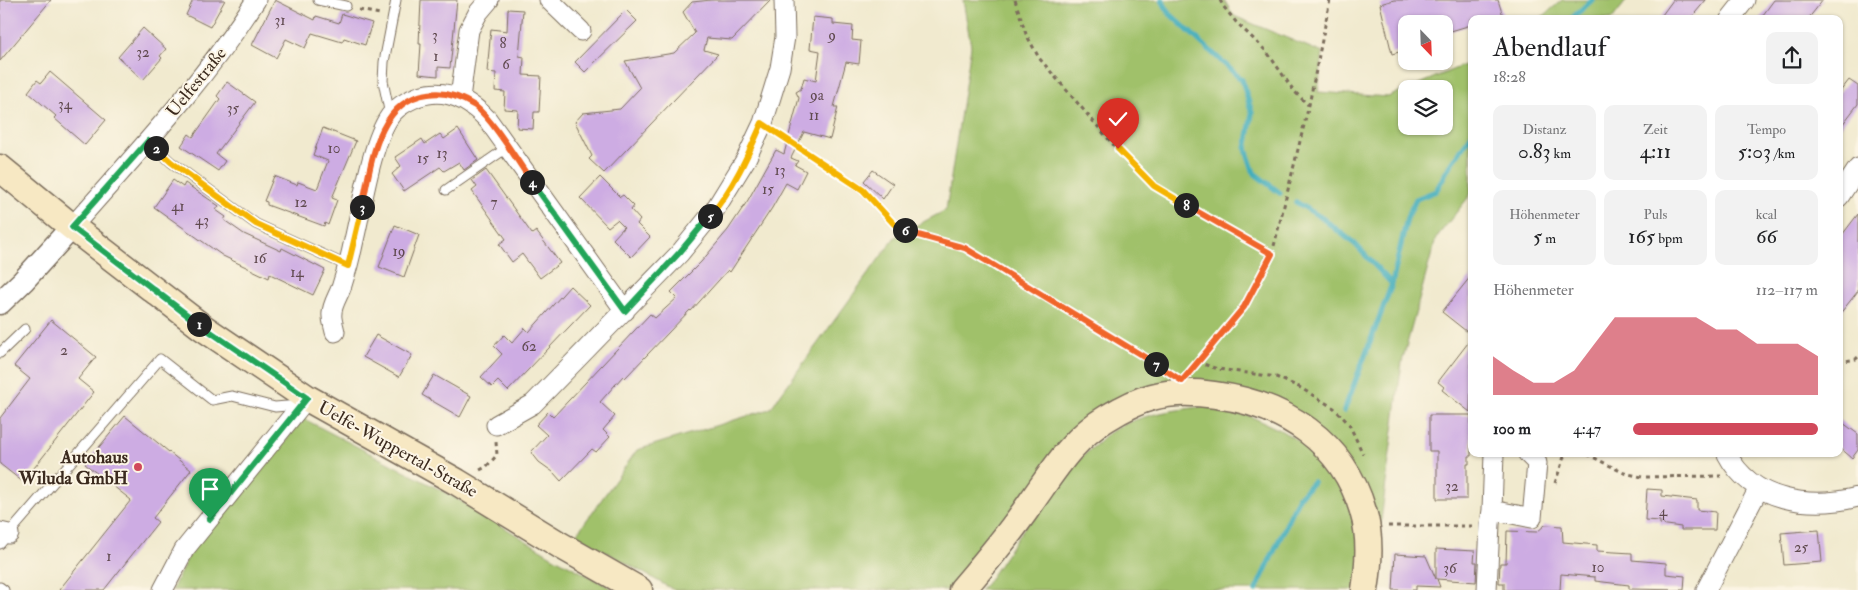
<!DOCTYPE html>
<html lang="de">
<head>
<meta charset="utf-8">
<style>
  body { margin:0; font-family:"IM FELL Double Pica",serif; background:#f2f2f2; color:#202124; height:100vh; display:flex; flex-direction:column; font-size:19px; white-space:nowrap }
  * { box-sizing:border-box; margin:0 }
  p { font-size:16px; color:#757577 }
  .icon { flex:none; width:28px; height:28px; fill:none; stroke:currentColor; stroke-width:2; stroke-linecap:round; stroke-linejoin:round }
  .map { position:relative; flex:1; overflow:hidden }
  .side { position:absolute; left:1468px; top:15px; width:375px; height:442px; display:flex; flex-direction:column; background:#fff; border-radius:10px; box-shadow:0 1px 4px #0004 }
  .side>* { flex:none }
  .needle { width:32px; rotate:157deg }
  .controls { position:absolute; left:1398px; top:15px; display:grid; gap:10px }
  .controls a { display:grid; place-items:center; width:55px; height:55px; border-radius:10px; background:#fff; box-shadow:0 1px 4px #0004; font-size:25px }
  .pin { position:absolute; display:grid; place-items:center; width:42px; height:42px; color:#fff; margin:-51px -21px; border-radius:50% 50% 50% 0; rotate:-45deg; box-shadow:0 0 5px #0007 }
  .pin .icon { rotate:45deg }
  .km { position:absolute; width:25px; height:25px; margin:-12px; border-radius:50%; background:#222; color:#fff; font-size:14px; line-height:25px; text-align:center }
  .round { display:grid; place-items:center; flex:none; width:52px; height:52px; border-radius:10px; background:#f2f2f2 }
  .summary { display:flex; align-items:center; justify-content:space-between; height:85px; padding:0 25px }
  h1 { font-size:28px; font-weight:600; line-height:38px }
  .stats { display:grid; grid-template-columns:repeat(3,1fr); gap:8px; height:85px; padding:5px 25px }
  .stats div { display:grid; align-content:center; border-radius:10px; background:#f2f2f2; text-align:center }
  .stats b { font-size:21px; font-weight:600 }
  .stats small { font-size:14px; font-weight:400 }
  .stats p { font-size:14px }
  .chart { height:140px; padding:10px 25px }
  .chart p { display:flex; justify-content:space-between }
  .chart svg { width:100%; height:90px; margin-top:5px; fill:#d1495b; opacity:.7 }
  ul { padding:0 25px; list-style:none; font-size:16px }
  li { display:grid; grid-template-columns:80px 60px 1fr; align-items:center; height:38px }
  li i { height:12px; border-radius:6px; background:#d1495b }
  .map>svg:first-child { display:block }
</style>
</head>
<body>
<div class="map">
<svg width="1858" height="590" viewBox="0 0 1858 590">
  <rect width="100%" height="100%" fill="#fcf5e5"/>
  <filter id="ink" filterUnits="userSpaceOnUse"><feTurbulence type="fractalNoise" baseFrequency=".02" numOctaves="2"/><feDisplacementMap in="SourceGraphic" scale="10" xChannelSelector="R" yChannelSelector="G"/><feConvolveMatrix kernelMatrix="1 2 1 2 8 2 1 2 1" color-interpolation-filters="sRGB"/></filter>
  <filter id="wash" filterUnits="userSpaceOnUse"><feTurbulence type="fractalNoise" baseFrequency=".0096" numOctaves="4" result="noise"/><feDisplacementMap in="SourceGraphic" scale="20" xChannelSelector="R" yChannelSelector="G"/><feGaussianBlur stdDeviation="1.12" result="paint"/><feColorMatrix in="noise" values="0 0 0 0 0 0 0 0 0 0 0 0 0 0 0 0 0 1.4 0 .05"/><feComposite in="paint" operator="in"/></filter>
  <g filter="url(#wash)">
    <rect width="100%" height="100%" fill="#f1eacf"/>
    <path fill="#a0c16a" stroke="#6e7644" d="M 963,0 L 1224,0 L 1234,16 L 1323,53 L 1318,92 L 1388,97 L 1406,89 L 1406,126 L 1444,126 L 1444,89 L 1407,89 L 1471,62 L 1471,194 L 1436,238 L 1402,362 L 1380,528 L 1296,416 L 1134,397 L 951,590 L 674,590 L 576,535 L 637,450 L 770,409 L 895,237 L 946,210 L 971,46 Z
      M 1562,0 L 1627,0 L 1612,19 L 1540,19 Z
      M 1208,406 L 1241,412 L 1280,430 L 1307,446 L 1327,470 L 1340,487 L 1353,513 L 1363,551 L 1358,590 L 980,590 L 987,583 C 1020,535 1052,480 1098,443 C 1103,438 1109,432 1116,429 C 1143,413 1177,410 1208,406 Z
      M 304,419 L 452,496 L 553,557 L 615,590 L 172,590 L 194,545 Z"/>
    <g fill="none" stroke-linecap="round" stroke-linejoin="round">
      <path stroke="#3baab9" stroke-width="5.5" d="M 1162,0 L 1169,13 L 1242,80 L 1252,113 L 1246,149 L 1254,173 L 1280,193
        M 1571,19 L 1592,0
        M 1296,202 L 1322,218 L 1355,244 L 1392,284 L 1344,411
        M 1392,284 L 1407,218 L 1416,199 L 1436,191 L 1450,165 L 1471,136
        M 1256,590 L 1299,497 L 1313,482"/>
    </g>
    <g id="blocks">
      <path fill="#cdace3" d="M 0,0 L 51,0 L 0,61 Z
        M 193,0 L 225,0 L 210,27 L 186,15 Z
        M 275,0 L 315,20 L 316,16 L 339,23 L 342,14 L 372,23 L 365,45 L 344,38 L 342,42 L 312,33 L 305,48 L 286,39 L 276,58 L 252,45 Z
        M 421,0 L 457,0 L 450,68 L 438,67 L 438,76 L 419,74 L 421,44 L 419,44 Z
        M 711,0 L 771,0 L 732,40 L 707,38 L 704,50 L 718,54 L 604,173 L 589,159 L 592,156 L 575,122 L 583,113 L 620,109 L 640,88 L 625,61 L 674,53 L 695,33 L 683,12 L 692,2 Z
        M 1394,0 L 1498,0 L 1503,16 L 1493,19 L 1471,19 L 1471,25 L 1451,31 L 1449,25 L 1444,26 L 1444,24 L 1406,24 L 1406,50 L 1392,54 L 1380,4 Z
        M 1673,0 L 1706,0 L 1690,19 L 1659,19 Z
        M 1774,0 L 1823,0 L 1808,19 L 1760,19 Z
        M 508,9 L 523,10 L 519,56 L 524,57 L 523,75 L 541,76 L 539,112 L 534,112 L 533,129 L 517,128 L 518,110 L 504,109 L 505,92 L 495,91 L 496,73 L 487,72 L 491,29 L 507,31 Z
        M 626,10 L 637,21 L 585,72 L 575,62 Z
        M 813,17 L 833,19 L 833,24 L 853,26 L 852,40 L 861,41 L 859,64 L 846,62 L 834,107 L 838,107 L 830,139 L 804,132 L 791,158 L 798,161 L 795,165 L 806,171 L 797,189 L 786,183 L 772,208 L 730,272 L 728,270 L 691,311 L 690,310 L 625,378 L 623,376 L 600,402 L 615,416 L 603,430 L 610,437 L 596,452 L 592,449 L 561,481 L 553,472 L 539,462 L 531,452 L 547,435 L 536,425 L 548,412 L 553,417 L 650,314 L 655,318 L 677,298 L 671,292 L 701,262 L 728,230 L 748,200 L 776,150 L 784,154 L 799,98 L 796,92 L 801,89 L 804,78 L 816,81 L 820,51 L 810,49 Z
        M 143,28 L 166,49 L 160,56 L 162,58 L 143,80 L 118,57 Z
        M 50,72 L 106,120 L 85,145 L 54,118 L 56,116 L 28,92 L 37,80 L 41,83 Z
        M 1849,80 L 1858,86 L 1858,104 L 1839,129 L 1839,93 Z
        M 227,82 L 255,102 L 216,154 L 225,161 L 218,171 L 181,146 L 189,134 L 193,137 L 220,99 L 217,96 Z
        M 323,128 L 356,141 L 332,198 L 337,200 L 328,225 L 325,223 L 324,226 L 267,205 L 267,202 L 264,201 L 274,176 L 297,185 L 298,182 L 317,189 L 328,161 L 313,155 Z
        M 458,129 L 478,160 L 464,170 L 459,162 L 444,171 L 440,167 L 404,191 L 392,174 L 401,166 L 395,157 L 422,139 L 425,144 L 440,134 L 444,139 Z
        M 486,170 L 532,234 L 536,231 L 560,263 L 540,278 L 522,254 L 512,262 L 499,244 L 506,239 L 472,191 L 477,187 L 472,180 Z
        M 873,170 L 893,184 L 883,199 L 864,181 Z
        M 600,177 L 620,197 L 623,195 L 634,206 L 631,210 L 640,220 L 637,224 L 650,237 L 631,257 L 613,239 L 624,227 L 617,220 L 608,227 L 580,198 Z
        M 173,180 L 183,187 L 185,183 L 219,206 L 216,210 L 226,217 L 224,220 L 244,234 L 281,251 L 282,248 L 325,270 L 313,295 L 270,274 L 269,278 L 223,256 L 154,207 Z
        M 1858,214 L 1858,291 L 1839,315 L 1839,239 Z
        M 395,225 L 419,235 L 404,277 L 379,267 Z
        M 1471,276 L 1471,335 L 1442,312 Z
        M 570,286 L 590,305 L 508,391 L 498,381 L 492,387 L 481,377 L 502,354 L 494,346 L 504,335 L 512,343 L 525,328 L 529,332 Z
        M 51,320 L 96,357 L 78,379 L 94,392 L 23,482 L 0,464 L 0,418 L 30,379 L 14,366 Z
        M 376,335 L 412,355 L 399,377 L 363,357 Z
        M 1471,339 L 1471,386 L 1470,412 L 1442,390 L 1444,387 L 1438,382 Z
        M 434,375 L 471,396 L 460,417 L 422,395 Z
        M 1429,415 L 1471,415 L 1471,456 L 1469,456 L 1469,464 L 1467,464 L 1467,499 L 1437,499 L 1437,451 L 1429,451 Z
        M 125,416 L 191,470 L 153,518 L 158,522 L 104,590 L 59,590 L 131,500 L 85,464 Z
        M 1839,420 L 1858,434 L 1858,450 L 1852,458 L 1839,447 Z
        M 1647,489 L 1662,490 L 1662,496 L 1697,500 L 1697,510 L 1716,512 L 1715,530 L 1681,530 L 1681,527 L 1660,524 L 1660,521 L 1645,520 Z
        M 1545,525 L 1562,526 L 1563,542 L 1597,545 L 1597,551 L 1632,553 L 1632,560 L 1666,563 L 1666,574 L 1685,576 L 1684,590 L 1629,589 L 1629,585 L 1595,581 L 1595,577 L 1561,574 L 1560,590 L 1504,590 L 1504,583 L 1499,583 L 1500,563 L 1506,563 L 1507,531 L 1537,532 Z
        M 1819,530 L 1822,562 L 1784,565 L 1781,533 Z
        M 1436,549 L 1475,551 L 1474,562 L 1477,562 L 1476,582 L 1437,579 L 1440,587 L 1416,586 L 1416,590 L 1393,590 L 1395,554 L 1426,556 L 1436,579 Z"/>
    </g>
  </g>
  <g filter="url(#ink)">
    <use href="#blocks" fill-opacity="0" stroke="#7b6d5c" stroke-width="1"/>
    <g fill="none" stroke-linecap="round" stroke-linejoin="round">
      <defs>
        <path id="service" d="M 318,0 L 346,6
          M 390,115 L 383,81 L 384,62 L 396,0
          M 148,141 L 171,162 L 256,224 L 348,266
          M 446,190 L 508,147
          M 0,353 L 25,329
          M 0,544 L 160,359 L 212,400 L 232,396 L 275,407 L 299,405
          M 0,587 L 4,590"/>
        <path id="minor" d="M 549,0 L 581,31
          M 1730,19 L 1745,0
          M 460,98 L 469,30 L 478,13 L 489,0
          M 1839,197 L 1858,168
          M 72,227 C 136,154 203,83 256,0
          M 335,332 C 334,326 331,319 332,313 C 332,304 340,293 342,285 C 347,270 351,255 354,240 C 362,207 371,143 390,116 C 398,105 415,96 428,94 C 452,90 472,103 488,120 L 625,311
          M 496,425 L 533,404 L 680,253 L 714,211 L 746,159 L 763,123 L 780,68 L 785,37 L 784,0
          M 1727,454 C 1752,502 1810,509 1858,497
          M 1492,510 L 1494,454
          M 0,532 L 9,534
          M 163,590 L 184,550 L 307,398
          M 1487,590 L 1490,524 L 1492,510 L 1532,518 L 1537,463 L 1528,454
          M 1706,590 L 1759,488"/>
        <path id="tertiary" d="M 0,303 L 23,281 L 72,227"/>
        <path id="secondary" d="M 0,168 L 72,227 L 202,327 L 307,398 L 457,482 L 560,545 L 639,590
          M 962,590 C 986,562 1011,532 1032,501 C 1054,470 1073,438 1107,418 C 1120,410 1137,401 1152,397 C 1173,391 1194,392 1215,395 C 1285,404 1343,442 1363,511 C 1371,536 1369,565 1365,590"/>
      </defs>
      <use href="#service" stroke="#7b6d5c" stroke-width="11"/>
      <use href="#minor" stroke="#7b6d5c" stroke-width="21"/>
      <use href="#tertiary" stroke="#7b6d5c" stroke-width="25"/>
      <use href="#secondary" stroke="#7b6d5c" stroke-width="29"/>
      <path stroke="#7b6d5c" stroke-width="3" stroke-dasharray="4 4" stroke-linecap="butt" d="M 1015,0 L 1026,34 L 1039,58 L 1117,149 L 1154,186 L 1272,254
        M 1220,0 L 1223,6 L 1236,22 L 1267,52 L 1294,91 L 1308,105
        M 359,10 L 380,14
        M 778,133 L 863,191 L 894,224 L 911,233 L 965,249 L 1168,371
        M 1197,362 L 1218,369 L 1276,377 L 1299,387 L 1334,408 L 1349,424 L 1363,454
        M 1839,362 L 1856,359 L 1858,357
        M 1190,371 L 1244,307 L 1272,254 L 1309,105 L 1330,0
        M 1587,454 L 1624,473 L 1642,477 L 1721,476
        M 480,470 L 486,467 L 497,455 L 496,442
        M 1555,483 L 1565,454
        M 1388,526 L 1472,526"/>
      <use href="#service" stroke="#fff" stroke-width="9"/>
      <use href="#minor" stroke="#fff" stroke-width="19"/>
      <use href="#tertiary" stroke="#fff" stroke-width="22"/>
      <use href="#secondary" stroke="#f7e8c3" stroke-width="26"/>
    </g>
  </g>
  <g fill="none" stroke-linecap="round" stroke-linejoin="round" filter="url(#ink)">
    <defs>
      <path id="split-1" d="M 199,324 L 307,398 L 210,519"/>
      <path id="split-2" d="M 156,148 L 148,141 L 72,227 L 199,324"/>
      <path id="split-3" d="M 156,148 L 171,162 L 256,224 L 348,266 L 362,207"/>
      <path id="split-4" d="M 362,207 C 371,167 376,101 428,94 C 444,91 461,97 475,106 C 493,120 518,162 532,182"/>
      <path id="split-5" d="M 532,182 L 625,311 L 680,252 L 710,216"/>
      <path id="split-6" d="M 710,216 C 733,189 748,155 762,123 L 863,190 L 894,224 L 905,230"/>
      <path id="split-7" d="M 905,230 L 911,233 L 965,248 L 1156,364"/>
      <path id="split-8" d="M 1156,364 L 1182,381 L 1244,307 L 1272,254 L 1186,205"/>
      <path id="split-9" d="M 1118,149 L 1154,186 L 1186,205"/>
    </defs>
    <use href="#split-1" stroke="#fff" stroke-width="10"/>
    <use href="#split-2" stroke="#fff" stroke-width="10"/>
    <use href="#split-3" stroke="#fff" stroke-width="10"/>
    <use href="#split-4" stroke="#fff" stroke-width="10"/>
    <use href="#split-5" stroke="#fff" stroke-width="10"/>
    <use href="#split-6" stroke="#fff" stroke-width="10"/>
    <use href="#split-7" stroke="#fff" stroke-width="10"/>
    <use href="#split-8" stroke="#fff" stroke-width="10"/>
    <use href="#split-9" stroke="#fff" stroke-width="10"/>
    <use href="#split-1" stroke="#22a559" stroke-width="6"/>
    <use href="#split-2" stroke="#22a559" stroke-width="6"/>
    <use href="#split-3" stroke="#f5b400" stroke-width="6"/>
    <use href="#split-4" stroke="#f0652b" stroke-width="6"/>
    <use href="#split-5" stroke="#22a559" stroke-width="6"/>
    <use href="#split-6" stroke="#f5b400" stroke-width="6"/>
    <use href="#split-7" stroke="#f0652b" stroke-width="6"/>
    <use href="#split-8" stroke="#f0652b" stroke-width="6"/>
    <use href="#split-9" stroke="#f5b400" stroke-width="6"/>
  </g>
  <circle fill="#d1495b" stroke="#fcf5e5" stroke-width="2" cx="138" cy="467" r="5"/>
  <g text-anchor="middle" stroke-width="4" stroke-linejoin="round" paint-order="stroke">
    <g font-size="15" fill="#604a4f">
      <text x="280" y="25">31</text>
      <text x="435" y="40">3</text>
      <text x="832" y="40">9</text>
      <text x="503" y="48">8</text>
      <text x="143" y="57">32</text>
      <text x="436" y="61">1</text>
      <text x="506" y="69">6</text>
      <text x="817" y="100">9a</text>
      <text x="65" y="109">34</text>
      <text x="233" y="113">35</text>
      <text x="814" y="120">11</text>
      <text x="334" y="153">10</text>
      <text x="442" y="158">13</text>
      <text x="423" y="163">15</text>
      <text x="780" y="175">13</text>
      <text x="768" y="194">15</text>
      <text x="301" y="207">12</text>
      <text x="494" y="207">7</text>
      <text x="178" y="211">41</text>
      <text x="202" y="225">43</text>
      <text x="399" y="256">19</text>
      <text x="260" y="263">16</text>
      <text x="297" y="277">14</text>
      <text x="529" y="351">62</text>
      <text x="64" y="355">2</text>
      <text x="1452" y="491">32</text>
      <text x="1663" y="516">4</text>
      <text x="1801" y="552">25</text>
      <text x="109" y="561">1</text>
      <text x="1598" y="572">10</text>
      <text x="1450" y="573">36</text>
    </g>
    <g font-size="18" fill="#3b2a1e" stroke="#fcf5e5">
      <text transform="translate(196 82) rotate(-51)" y="6">Uelfestraße</text>
      <text transform="translate(398 449) rotate(29)" y="6">Uelfe-Wuppertal-Straße</text>
    </g>
    <g font-size="18" font-weight="bold" fill="#3b2a1e" stroke="#fcf5e5" text-anchor="end">
      <text x="128" y="463">Autohaus<tspan x="128" dy="21">Wiluda GmbH</tspan></text>
    </g>
  </g>
</svg>
<div class="controls">
<a><svg class="needle" viewBox="-14 -14 28 28"><path d="M0-13l5 13h-10z" fill="#e53935"/><path d="M0 13l5-13h-10z" fill="#757577"/></svg></a>
<a><svg class="icon" aria-label="layers" viewBox="0 0 24 24"><path d="M12 4l9 5-9 5-9-5zM3 14l9 5 9-5"/></svg></a>
</div>
<div class="pin" style="left:210px;top:519px;background:#1e9e55"><svg class="icon" aria-label="arrive" viewBox="0 0 24 24"><path d="M6 21V4h12l-3 4 3 4H6"/></svg></div>
<div class="pin" style="left:1118px;top:149px;background:#d93025"><svg class="icon" aria-label="check" viewBox="0 0 24 24"><path d="M5 12l5 5 9-10"/></svg></div>
<b class="km" style="left:199px;top:324px">1</b>
<b class="km" style="left:156px;top:148px">2</b>
<b class="km" style="left:362px;top:207px">3</b>
<b class="km" style="left:532px;top:182px">4</b>
<b class="km" style="left:710px;top:216px">5</b>
<b class="km" style="left:905px;top:230px">6</b>
<b class="km" style="left:1156px;top:364px">7</b>
<b class="km" style="left:1186px;top:205px">8</b>
<section class="side">
<div class="summary"><div><h1>Abendlauf</h1><p>18:28</p></div><a class="round"><svg class="icon" aria-label="share" viewBox="0 0 24 24"><path d="M12 15V3M7 8l5-5 5 5M5 13v7h14v-7"/></svg></a></div>
<div class="stats">
<div><p>Distanz</p><b>0.83<small> km</small></b></div>
<div><p>Zeit</p><b>4:11</b></div>
<div><p>Tempo</p><b>5:03<small> /km</small></b></div>
</div>
<div class="stats">
<div><p>Höhenmeter</p><b>5<small> m</small></b></div>
<div><p>Puls</p><b>165<small> bpm</small></b></div>
<div><p>kcal</p><b>66</b></div>
</div>
<div class="chart"><p><span>Höhenmeter</span>112–117 m</p>
<svg viewBox="0 0 160 44" preserveAspectRatio="none"><path d="M0 44V25L10 32L20 38L30 38L40 32L50 19L60 6L70 6L80 6L90 6L100 6L110 12L120 12L130 19L140 19L150 19L160 25V44z"/></svg>
</div>
<ul>
<li><b>100 m</b>4:47<i style="width:100%"></i></li>
</ul>
</section>
</div>
</body>
</html>
